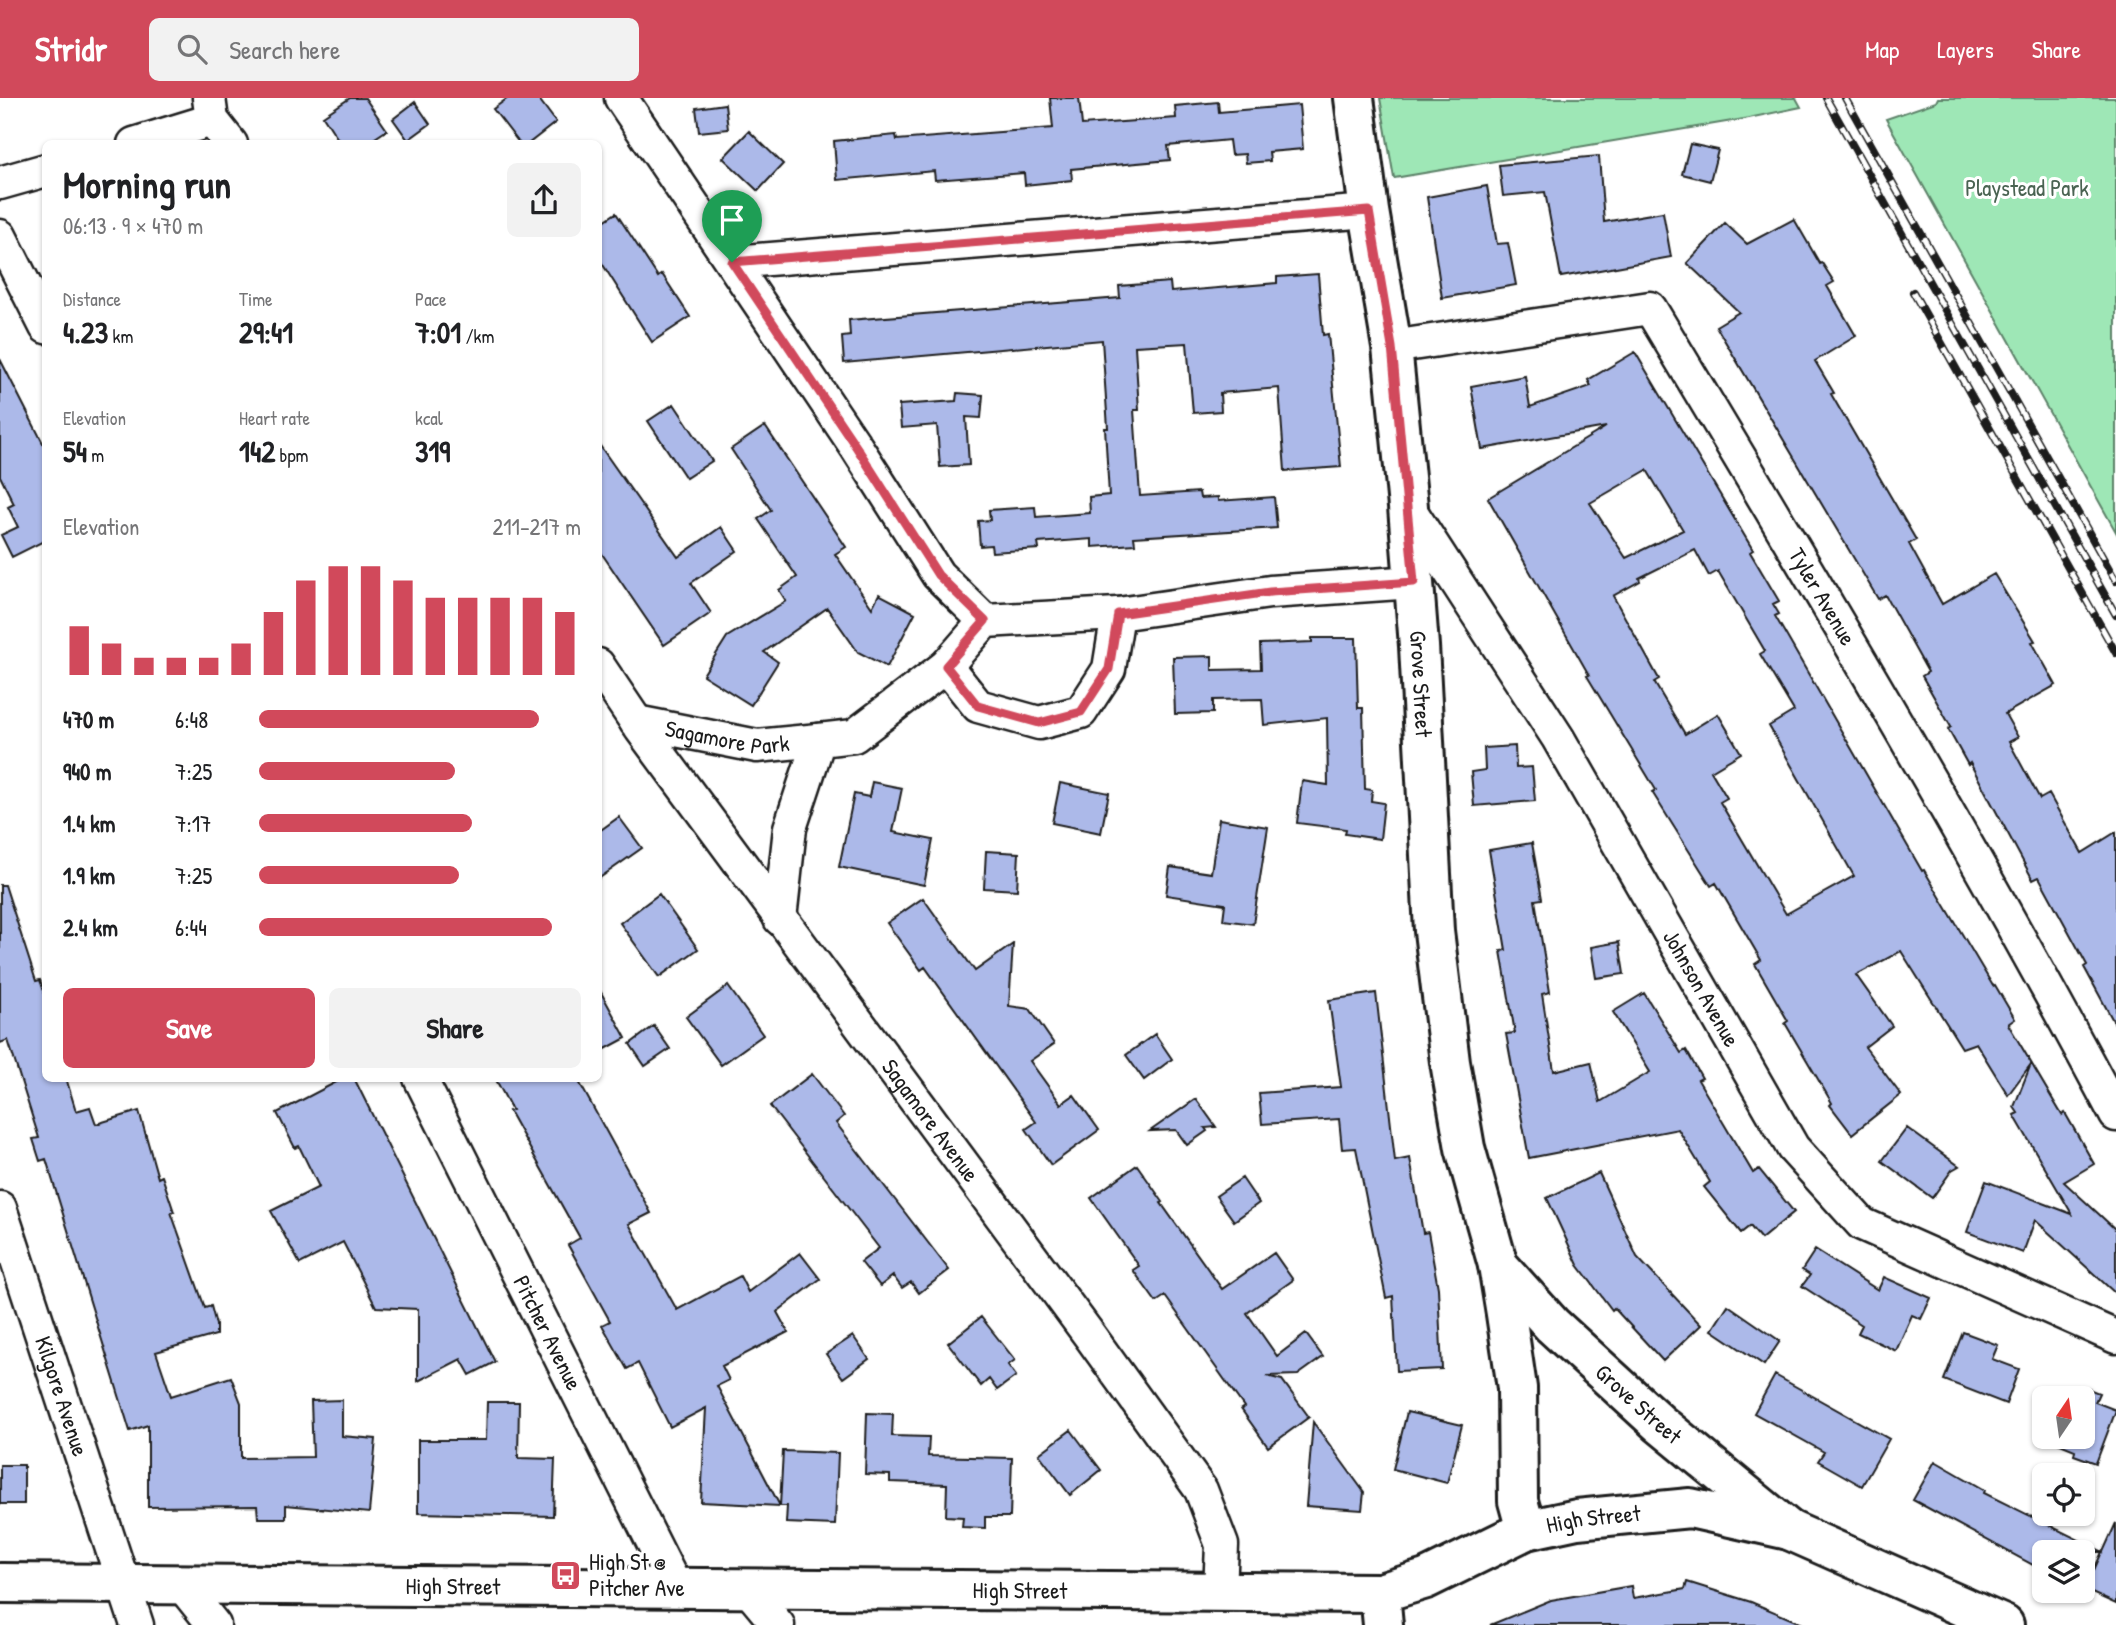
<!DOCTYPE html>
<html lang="en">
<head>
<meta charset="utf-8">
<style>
  body { margin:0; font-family:"Patrick Hand",sans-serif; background:#f2f2f2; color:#202124; height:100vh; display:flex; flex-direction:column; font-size:26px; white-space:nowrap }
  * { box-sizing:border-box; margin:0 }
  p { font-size:23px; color:#757577 }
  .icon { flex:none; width:38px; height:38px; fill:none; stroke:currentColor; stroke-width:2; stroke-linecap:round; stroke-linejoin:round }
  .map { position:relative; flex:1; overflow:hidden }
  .details { position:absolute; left:42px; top:42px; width:560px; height:942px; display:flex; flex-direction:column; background:#fff; border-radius:10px; box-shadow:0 2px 5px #0004 }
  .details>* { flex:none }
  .needle { width:46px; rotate:13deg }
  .fabs { position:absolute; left:2032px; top:1288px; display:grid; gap:14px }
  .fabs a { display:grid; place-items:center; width:63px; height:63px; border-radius:10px; background:#fff; box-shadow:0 2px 5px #0004; font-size:35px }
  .pin { position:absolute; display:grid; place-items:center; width:60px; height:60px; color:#fff; margin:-72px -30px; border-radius:50% 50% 50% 0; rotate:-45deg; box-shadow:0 0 7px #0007 }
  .pin .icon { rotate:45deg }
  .round { display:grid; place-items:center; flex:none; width:74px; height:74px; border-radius:10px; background:#f2f2f2 }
  .summary { display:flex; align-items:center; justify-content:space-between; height:119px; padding:0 21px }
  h1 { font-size:38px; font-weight:700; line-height:52px }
  .figures { display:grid; grid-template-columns:repeat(3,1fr); gap:10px; height:119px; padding:7px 21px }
  .figures div { display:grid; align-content:center }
  .figures b { font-size:30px; font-weight:700 }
  .figures small { font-size:19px; font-weight:400 }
  .figures p { font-size:19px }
  .chart { height:196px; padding:14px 21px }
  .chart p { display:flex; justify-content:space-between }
  .chart svg { width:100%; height:126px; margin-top:7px; stroke:#d1495b; stroke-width:6 }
  .primary-button { display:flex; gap:14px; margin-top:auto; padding:14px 21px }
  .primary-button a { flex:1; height:80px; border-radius:10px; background:#d1495b; color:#fff; font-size:28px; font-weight:700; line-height:80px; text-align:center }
  .primary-button a+a { background:#f2f2f2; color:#202124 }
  ul { padding:0 21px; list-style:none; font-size:23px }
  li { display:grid; grid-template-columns:112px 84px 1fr; align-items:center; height:52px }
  li i { height:18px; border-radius:9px; background:#d1495b }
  header { display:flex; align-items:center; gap:42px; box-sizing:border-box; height:98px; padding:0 35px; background:#d1495b; color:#fff }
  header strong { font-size:33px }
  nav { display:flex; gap:38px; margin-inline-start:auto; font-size:24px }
  .search { width:490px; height:63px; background:#f2f2f2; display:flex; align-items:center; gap:18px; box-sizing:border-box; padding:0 24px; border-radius:10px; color:#757577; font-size:26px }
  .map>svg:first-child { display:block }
</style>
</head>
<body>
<header>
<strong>Stridr</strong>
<div class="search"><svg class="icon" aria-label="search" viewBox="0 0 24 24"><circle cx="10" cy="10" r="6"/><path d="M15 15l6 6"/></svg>Search here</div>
<nav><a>Map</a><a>Layers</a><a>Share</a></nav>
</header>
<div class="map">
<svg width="2116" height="1527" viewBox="0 0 2116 1527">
  <rect width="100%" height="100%" fill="#fff"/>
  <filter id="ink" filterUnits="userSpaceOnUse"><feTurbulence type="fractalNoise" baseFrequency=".0143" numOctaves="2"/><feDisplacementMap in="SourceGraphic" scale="14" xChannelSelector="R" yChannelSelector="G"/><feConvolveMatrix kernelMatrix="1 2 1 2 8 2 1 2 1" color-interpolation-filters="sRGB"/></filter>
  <g filter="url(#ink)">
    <path fill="#9ee7b6" stroke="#5d8269" stroke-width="2" d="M 1380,0 L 1796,0 L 1801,9 L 1744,21 L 1394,80 Z
      M 1938,0 L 2116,0 L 2116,434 L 1886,21 L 1936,4 Z"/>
    <path fill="#acb9e9" stroke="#1c1c1c" stroke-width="2" fill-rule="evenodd" d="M 350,0 L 365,0 L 387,32 L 366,46 L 341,46 L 323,18 Z
      M 508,0 L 538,0 L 556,24 L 528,46 L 520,46 L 493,11 Z
      M 1050,0 L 1079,0 L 1082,27 L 1176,20 L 1175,8 L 1218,4 L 1219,14 L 1299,7 L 1303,51 L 1269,54 L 1270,63 L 1246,65 L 1245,56 L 1231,57 L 1229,42 L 1168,48 L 1170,62 L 1071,71 L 1072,82 L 1025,87 L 1024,75 L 935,82 L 934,73 L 837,82 L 834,43 L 896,37 L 897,42 L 1053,30 Z
      M 415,4 L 430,26 L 408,42 L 393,21 Z
      M 725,6 L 728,31 L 699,34 L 696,10 Z
      M 749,33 L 783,66 L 758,93 L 723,60 Z
      M 1690,46 L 1718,52 L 1710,83 L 1682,76 Z
      M 1599,58 L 1604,124 L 1663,114 L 1671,159 L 1561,179 L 1545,94 L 1503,98 L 1499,67 Z
      M 1487,88 L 1497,146 L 1508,145 L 1516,187 L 1442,200 L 1427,99 Z
      M 616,115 L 658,179 L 662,176 L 690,219 L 652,244 L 598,159 L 598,127 Z
      M 1794,121 L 1820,166 L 1822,165 L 1834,184 L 1827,188 L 1856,238 L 1815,263 L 1834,295 L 1831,296 L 1916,442 L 1909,446 L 1942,506 L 1994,476 L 2035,543 L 2032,544 L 2056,587 L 2005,616 L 2018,639 L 2009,644 L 2040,701 L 2049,696 L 2082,755 L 2116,734 L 2116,928 L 2084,869 L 2087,867 L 2039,779 L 2033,782 L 1970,665 L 1968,667 L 1948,631 L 1951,629 L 1922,578 L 1928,574 L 1885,497 L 1878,501 L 1716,228 L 1739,214 L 1687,165 L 1725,125 L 1747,146 Z
      M 1318,176 L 1323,237 L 1328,236 L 1341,369 L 1285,373 L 1279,290 L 1220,295 L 1221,313 L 1193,315 L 1187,245 L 1135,248 L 1139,312 L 1134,312 L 1140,398 L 1199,394 L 1200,400 L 1218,399 L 1218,403 L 1274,399 L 1277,430 L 1134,439 L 1135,446 L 1092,449 L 1092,441 L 1038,445 L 1039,451 L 992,454 L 991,447 L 980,448 L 978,423 L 990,422 L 989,412 L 1035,409 L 1036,419 L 1090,415 L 1089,399 L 1109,397 L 1105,330 L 1108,330 L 1102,242 L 844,265 L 842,239 L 850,238 L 849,222 L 1120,200 L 1119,188 L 1170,184 L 1171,194 L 1277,185 L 1277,179 Z
      M 1635,254 L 1753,452 L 1750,454 L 1779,503 L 1773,506 L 1779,516 L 1775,518 L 1922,773 L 1924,772 L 1993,888 L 1995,887 L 2015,921 L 2008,926 L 2062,1017 L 2065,1015 L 2094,1066 L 2064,1084 L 2116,1132 L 2116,1196 L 2035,1122 L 2023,1155 L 1967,1134 L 1986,1083 L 2072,1116 L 2014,1017 L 2018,1015 L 2014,1009 L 2031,966 L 2008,997 L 1976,945 L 1962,950 L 1901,853 L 1856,877 L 1892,928 L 1865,949 L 1901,997 L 1852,1036 L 1830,1007 L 1832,1005 L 1785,925 L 1788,923 L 1755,866 L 1761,862 L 1716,785 L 1711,788 L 1652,694 L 1656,692 L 1587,578 L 1589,577 L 1488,400 L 1606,329 L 1482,351 L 1471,288 L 1525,278 L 1530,309 L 1591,288 L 1588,282 ZM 1647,372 L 1683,432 L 1626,460 L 1590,405 ZM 1695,452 L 1709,478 L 1718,473 L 1765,553 L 1760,556 L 1794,613 L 1769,628 L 1854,778 L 1786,816 L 1720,704 L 1727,700 L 1711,673 L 1741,655 L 1718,616 L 1685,636 L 1654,584 L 1659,581 L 1613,498 L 1640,483 L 1639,480 Z
      M 0,261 L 46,351 L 46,442 L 12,459 L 1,437 L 18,429 L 8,409 L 14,406 L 0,378 Z
      M 957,295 L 983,297 L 981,320 L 966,319 L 969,367 L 940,369 L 937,327 L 901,330 L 899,307 L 956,303 Z
      M 674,306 L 712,363 L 686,380 L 648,323 Z
      M 765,328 L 846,449 L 835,456 L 872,510 L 879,496 L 915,515 L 887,569 L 858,554 L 827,510 L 764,554 L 778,564 L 751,607 L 703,577 L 727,539 L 786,503 L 779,492 L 797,479 L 758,421 L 771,412 L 731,351 Z
      M 598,345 L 678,459 L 721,429 L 737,453 L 691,485 L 711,515 L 664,547 L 598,450 Z
      M 1312,540 L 1356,540 L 1358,610 L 1363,610 L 1365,691 L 1372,692 L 1371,703 L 1384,705 L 1380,741 L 1345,736 L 1346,731 L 1297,725 L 1302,683 L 1328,687 L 1327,620 L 1264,627 L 1262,601 L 1213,602 L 1213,615 L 1175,616 L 1173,559 L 1212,558 L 1212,572 L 1261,571 L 1260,546 L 1312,544 Z
      M 1515,648 L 1516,670 L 1532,669 L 1535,703 L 1474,708 L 1471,674 L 1485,672 L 1484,650 Z
      M 872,684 L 902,690 L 893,734 L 933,742 L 924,787 L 839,769 L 854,696 L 869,699 Z
      M 1060,685 L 1109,695 L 1101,735 L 1052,725 Z
      M 619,719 L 642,750 L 598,781 L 598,734 Z
      M 1219,721 L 1268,729 L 1253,826 L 1223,822 L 1225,806 L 1166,797 L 1170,769 L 1211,775 Z
      M 1532,745 L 1542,801 L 1535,802 L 1550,894 L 1542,896 L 1554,973 L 1591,964 L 1600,1004 L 1650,974 L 1613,914 L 1644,895 L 1681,955 L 1686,952 L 1702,980 L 1698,982 L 1753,1075 L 1759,1071 L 1794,1114 L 1761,1141 L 1750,1128 L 1741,1135 L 1704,1089 L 1710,1084 L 1678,1031 L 1529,1060 L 1506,936 L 1515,935 L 1501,853 L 1506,852 L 1489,752 Z
      M 986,753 L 1019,755 L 1017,792 L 984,790 Z
      M 0,787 L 5,787 L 36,883 L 40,882 L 46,899 L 46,980 L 66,980 L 76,1013 L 90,1009 L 96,1026 L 139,1013 L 158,1080 L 162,1078 L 174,1114 L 171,1114 L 205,1210 L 211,1208 L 216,1227 L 216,1237 L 156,1254 L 171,1298 L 231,1279 L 241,1305 L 241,1360 L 313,1359 L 311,1303 L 342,1302 L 342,1338 L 376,1341 L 369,1415 L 286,1407 L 286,1420 L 258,1420 L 257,1408 L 148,1409 L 148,1327 L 130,1333 L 46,1061 L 40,1063 L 33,1041 L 39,1040 L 8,942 L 0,945 Z
      M 659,796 L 698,851 L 659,879 L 620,825 Z
      M 923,800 L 975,873 L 1013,846 L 1009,908 L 1030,911 L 1054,946 L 1030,963 L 1061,1006 L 1074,997 L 1099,1032 L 1051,1067 L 1026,1031 L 1036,1024 L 925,869 L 921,872 L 887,825 Z
      M 1619,844 L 1624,876 L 1596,880 L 1591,849 Z
      M 728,888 L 763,937 L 721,967 L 686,919 Z
      M 598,889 L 626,940 L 598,955 Z
      M 1376,895 L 1395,1063 L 1410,1060 L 1423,1135 L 1428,1134 L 1438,1190 L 1442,1271 L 1397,1273 L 1393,1198 L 1386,1200 L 1356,1050 L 1342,1051 L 1339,1021 L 1262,1026 L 1259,995 L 1341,989 L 1329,902 Z
      M 654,928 L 670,951 L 645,968 L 630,946 Z
      M 1155,936 L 1172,961 L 1144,982 L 1126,957 Z
      M 812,976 L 844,1018 L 836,1025 L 949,1172 L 919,1195 L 911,1184 L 902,1190 L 893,1178 L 880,1188 L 861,1164 L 879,1150 L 770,1008 Z
      M 344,980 L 354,980 L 495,1264 L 470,1277 L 461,1261 L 418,1283 L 418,1211 L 376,1209 L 343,1144 L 300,1166 L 271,1113 L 319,1089 L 299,1048 L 295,1050 L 277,1015 Z
      M 495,980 L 577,980 L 651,1115 L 629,1126 L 677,1212 L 740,1178 L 748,1194 L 800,1155 L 820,1181 L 777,1214 L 788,1234 L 722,1268 L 729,1282 L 717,1288 L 780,1408 L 701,1404 L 706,1310 L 670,1329 L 638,1265 L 627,1271 L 602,1227 L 610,1223 L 568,1147 L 580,1140 L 509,1013 L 512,1012 Z
      M 1196,1001 L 1216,1029 L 1205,1030 L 1207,1033 L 1187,1047 L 1176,1032 L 1150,1033 Z
      M 1907,1030 L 1959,1068 L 1952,1072 L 1932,1100 L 1882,1063 Z
      M 1137,1067 L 1163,1104 L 1161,1105 L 1222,1191 L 1274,1155 L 1293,1182 L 1247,1215 L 1277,1258 L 1306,1236 L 1323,1259 L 1298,1277 L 1267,1278 L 1282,1282 L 1309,1319 L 1268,1349 L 1241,1311 L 1244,1309 L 1165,1198 L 1156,1204 L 1133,1172 L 1139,1168 L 1091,1100 Z
      M 1599,1075 L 1637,1159 L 1701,1227 L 1663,1263 L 1614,1210 L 1612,1212 L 1578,1167 L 1547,1100 Z
      M 1242,1080 L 1259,1105 L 1234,1123 L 1216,1098 Z
      M 1815,1152 L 1878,1192 L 1884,1179 L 1931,1200 L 1921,1221 L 1912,1217 L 1896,1253 L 1858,1235 L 1862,1227 L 1802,1188 L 1810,1177 L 1802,1172 Z
      M 1728,1207 L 1780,1243 L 1764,1267 L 1712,1232 Z
      M 981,1219 L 1015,1262 L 1008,1267 L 1016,1278 L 997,1292 L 989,1281 L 981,1288 L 948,1245 Z
      M 1963,1234 L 1998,1247 L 1992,1261 L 2019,1271 L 2006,1306 L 1944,1282 Z
      M 853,1238 L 869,1261 L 843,1280 L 826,1256 Z
      M 1775,1277 L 1889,1341 L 1862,1388 L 1818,1363 L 1824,1354 L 1754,1315 Z
      M 2071,1288 L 2081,1288 L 2099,1295 L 2095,1304 L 2116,1312 L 2096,1365 L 2074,1357 L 2075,1352 L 2050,1342 L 2051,1339 L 2082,1339 L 2082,1300 L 2066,1300 Z
      M 487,1304 L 519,1304 L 518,1360 L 555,1361 L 553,1418 L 418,1415 L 418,1342 L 486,1342 Z
      M 1407,1314 L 1462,1327 L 1447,1385 L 1393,1371 Z
      M 867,1315 L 893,1316 L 892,1338 L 929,1339 L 928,1358 L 1012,1360 L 1010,1419 L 985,1419 L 985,1430 L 962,1429 L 963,1419 L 946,1418 L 947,1386 L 890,1384 L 890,1377 L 865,1376 Z
      M 1313,1324 L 1364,1394 L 1362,1412 L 1306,1408 Z
      M 1071,1332 L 1101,1372 L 1070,1397 L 1039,1356 Z
      M 783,1353 L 838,1355 L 835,1427 L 786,1425 L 787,1408 L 780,1408 Z
      M 1935,1363 L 1985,1392 L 1984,1395 L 2103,1454 L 2116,1425 L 2116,1506 L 2085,1492 L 2102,1454 L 2044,1454 L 2044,1473 L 1913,1402 Z
      M 0,1367 L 24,1367 L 24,1406 L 0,1406 Z
      M 1687,1484 L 1751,1504 L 1805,1527 L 1490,1527 L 1551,1502 L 1631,1488 L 1633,1500 L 1685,1491 Z"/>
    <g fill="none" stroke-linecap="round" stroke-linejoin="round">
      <defs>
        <g id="street">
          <path d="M 209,0 L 212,22 L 231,46"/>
          <path d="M 621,0 L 857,350 L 938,477 L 985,523"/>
          <path d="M 134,46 L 212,22"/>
          <path d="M 0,85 L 46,72"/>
          <path d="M 0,138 L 46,229"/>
          <path d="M 732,164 L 1369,113"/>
          <path id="s1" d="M 1392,249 L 1650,210 C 1810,476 1970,743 2116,1017"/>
          <path id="s2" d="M 1408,409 L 1558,640 L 1793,1050 L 1862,1126 L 2116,1239"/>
          <path id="s3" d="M 598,567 L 641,631 L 1090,1238 L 1201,1392 L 1222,1447 L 1220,1493"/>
          <path d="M 946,568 L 978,608 L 1039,625 L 1081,614 L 1109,571 L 1118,516"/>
          <path id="s4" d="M 636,624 L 757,648 L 819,642"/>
          <path d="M 780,821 L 790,730 L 819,642 L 854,638 L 946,568 L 985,523 L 1118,516 L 1270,494 L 1414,484"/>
          <path id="s5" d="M 420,980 L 676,1490"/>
          <path id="s6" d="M 0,1110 L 137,1527"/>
          <path d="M 181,1486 L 214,1527"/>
          <path d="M 748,1491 L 778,1527"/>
        </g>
        <g id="secondary">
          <path id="s7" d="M 1354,0 L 1369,113 L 1392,249 L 1408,409 L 1419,548 L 1434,833 L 1450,964 L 1465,1050 L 1498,1167 L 1506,1216 L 1517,1290 L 1518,1403 L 1526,1432"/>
          <path id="s8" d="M 1498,1167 L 1552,1227 L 1660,1326 L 1789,1432"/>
          <path d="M 1380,1495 L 1383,1527"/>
        </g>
        <g id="primary">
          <path id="s9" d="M 0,1485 L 1380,1495 L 1426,1481 L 1526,1432 L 1577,1421 L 1690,1410 L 1789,1432 L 2004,1527"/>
        </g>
      </defs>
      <use href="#street" stroke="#1c1c1c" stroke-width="37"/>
      <use href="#secondary" stroke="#1c1c1c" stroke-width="44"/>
      <use href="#primary" stroke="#1c1c1c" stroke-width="44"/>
      <use href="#street" stroke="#fff" stroke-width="32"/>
      <use href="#secondary" stroke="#fff" stroke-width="38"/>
      <use href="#primary" stroke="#fff" stroke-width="38"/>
      <defs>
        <path id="rail" d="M 1826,0 L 2116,517
          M 1845,0 L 2116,483
          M 1913,194 L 2116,555"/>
      </defs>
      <use href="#rail" stroke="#1c1c1c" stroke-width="8"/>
      <use href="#rail" stroke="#fff" stroke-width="5" stroke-dasharray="16" stroke-linecap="butt"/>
    </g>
  </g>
  <g fill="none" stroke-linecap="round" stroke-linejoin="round" filter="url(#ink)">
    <defs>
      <path id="route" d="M 1369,113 L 1392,249 L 1414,484 L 1270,494 L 1118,516 L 1109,571 L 1081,614 L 1039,625 L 978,608 L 946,568 L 985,523 L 938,477 L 857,350 L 732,164 Z"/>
    </defs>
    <use href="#route" stroke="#fff" stroke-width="14"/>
    <use href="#route" stroke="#d1495b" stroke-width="9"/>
  </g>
  <defs>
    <symbol id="bus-square" viewBox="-11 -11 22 22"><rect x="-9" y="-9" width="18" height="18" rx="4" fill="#d1495b" stroke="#fff"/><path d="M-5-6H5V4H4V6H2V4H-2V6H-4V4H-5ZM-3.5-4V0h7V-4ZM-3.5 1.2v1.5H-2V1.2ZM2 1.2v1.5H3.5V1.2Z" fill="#fff"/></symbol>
  </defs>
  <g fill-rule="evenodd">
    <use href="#bus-square" x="548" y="1460" width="35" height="35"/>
  </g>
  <g text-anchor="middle" stroke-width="6" stroke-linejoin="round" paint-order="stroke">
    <g font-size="23" fill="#4a6352" stroke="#fff">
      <text x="2027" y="98">Playstead Park</text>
    </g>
    <g font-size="23" fill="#1c1c1c" stroke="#fff">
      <text dy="8" stroke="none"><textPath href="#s1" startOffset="597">Tyler Avenue</textPath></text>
      <text dy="8" stroke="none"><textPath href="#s7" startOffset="590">Grove Street</textPath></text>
      <text dy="8" stroke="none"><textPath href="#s4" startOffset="93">Sagamore Park</textPath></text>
      <text dy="8" stroke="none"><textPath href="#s2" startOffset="564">Johnson Avenue</textPath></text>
      <text dy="8" stroke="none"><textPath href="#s3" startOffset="564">Sagamore Avenue</textPath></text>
      <text dy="8" stroke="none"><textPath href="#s5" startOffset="285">Pitcher Avenue</textPath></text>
      <text dy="8" stroke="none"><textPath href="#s6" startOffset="198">Kilgore Avenue</textPath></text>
      <text dy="8" stroke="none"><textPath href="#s8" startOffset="198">Grove Street</textPath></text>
      <text dy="8" stroke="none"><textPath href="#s9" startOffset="1608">High Street</textPath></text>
      <text dy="8" stroke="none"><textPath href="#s9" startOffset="453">High Street</textPath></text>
      <text dy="8" stroke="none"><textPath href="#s9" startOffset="1020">High Street</textPath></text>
    </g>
    <g font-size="23" fill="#1c1c1c" stroke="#fff" text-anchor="start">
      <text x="589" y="1472">High St @<tspan x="589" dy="26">Pitcher Ave</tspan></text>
    </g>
  </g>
</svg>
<div class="fabs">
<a><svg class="needle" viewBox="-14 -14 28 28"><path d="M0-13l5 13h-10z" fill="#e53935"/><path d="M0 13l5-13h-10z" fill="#757577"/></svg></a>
<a><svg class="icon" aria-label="locate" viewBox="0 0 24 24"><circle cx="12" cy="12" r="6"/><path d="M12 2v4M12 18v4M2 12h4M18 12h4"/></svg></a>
<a><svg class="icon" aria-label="layers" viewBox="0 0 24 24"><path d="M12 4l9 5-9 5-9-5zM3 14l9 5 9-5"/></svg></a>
</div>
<div class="pin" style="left:732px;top:164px;background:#1e9e55"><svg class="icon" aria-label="arrive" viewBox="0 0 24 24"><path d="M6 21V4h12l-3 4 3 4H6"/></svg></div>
<section class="details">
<div class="summary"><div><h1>Morning run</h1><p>06:13 · 9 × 470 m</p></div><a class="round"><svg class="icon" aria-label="share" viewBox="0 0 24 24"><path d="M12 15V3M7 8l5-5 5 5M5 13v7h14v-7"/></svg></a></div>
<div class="figures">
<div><p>Distance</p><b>4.23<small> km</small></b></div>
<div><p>Time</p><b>29:41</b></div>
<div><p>Pace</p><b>7:01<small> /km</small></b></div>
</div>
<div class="figures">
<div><p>Elevation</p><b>54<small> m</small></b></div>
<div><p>Heart rate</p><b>142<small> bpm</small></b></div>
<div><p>kcal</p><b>319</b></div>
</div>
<div class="chart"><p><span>Elevation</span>211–217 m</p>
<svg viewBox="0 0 160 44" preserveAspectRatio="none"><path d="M5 44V27M15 44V33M25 44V38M35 44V38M45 44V38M55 44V33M65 44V22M75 44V11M85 44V6M95 44V6M105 44V11M115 44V17M125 44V17M135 44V17M145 44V17M155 44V22"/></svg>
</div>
<ul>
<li><b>470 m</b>6:48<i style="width:87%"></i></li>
<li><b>940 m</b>7:25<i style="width:61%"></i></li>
<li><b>1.4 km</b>7:17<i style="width:66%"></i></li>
<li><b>1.9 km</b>7:25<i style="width:62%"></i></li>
<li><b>2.4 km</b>6:44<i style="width:91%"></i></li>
</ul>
<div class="primary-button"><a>Save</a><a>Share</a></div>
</section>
</div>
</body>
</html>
